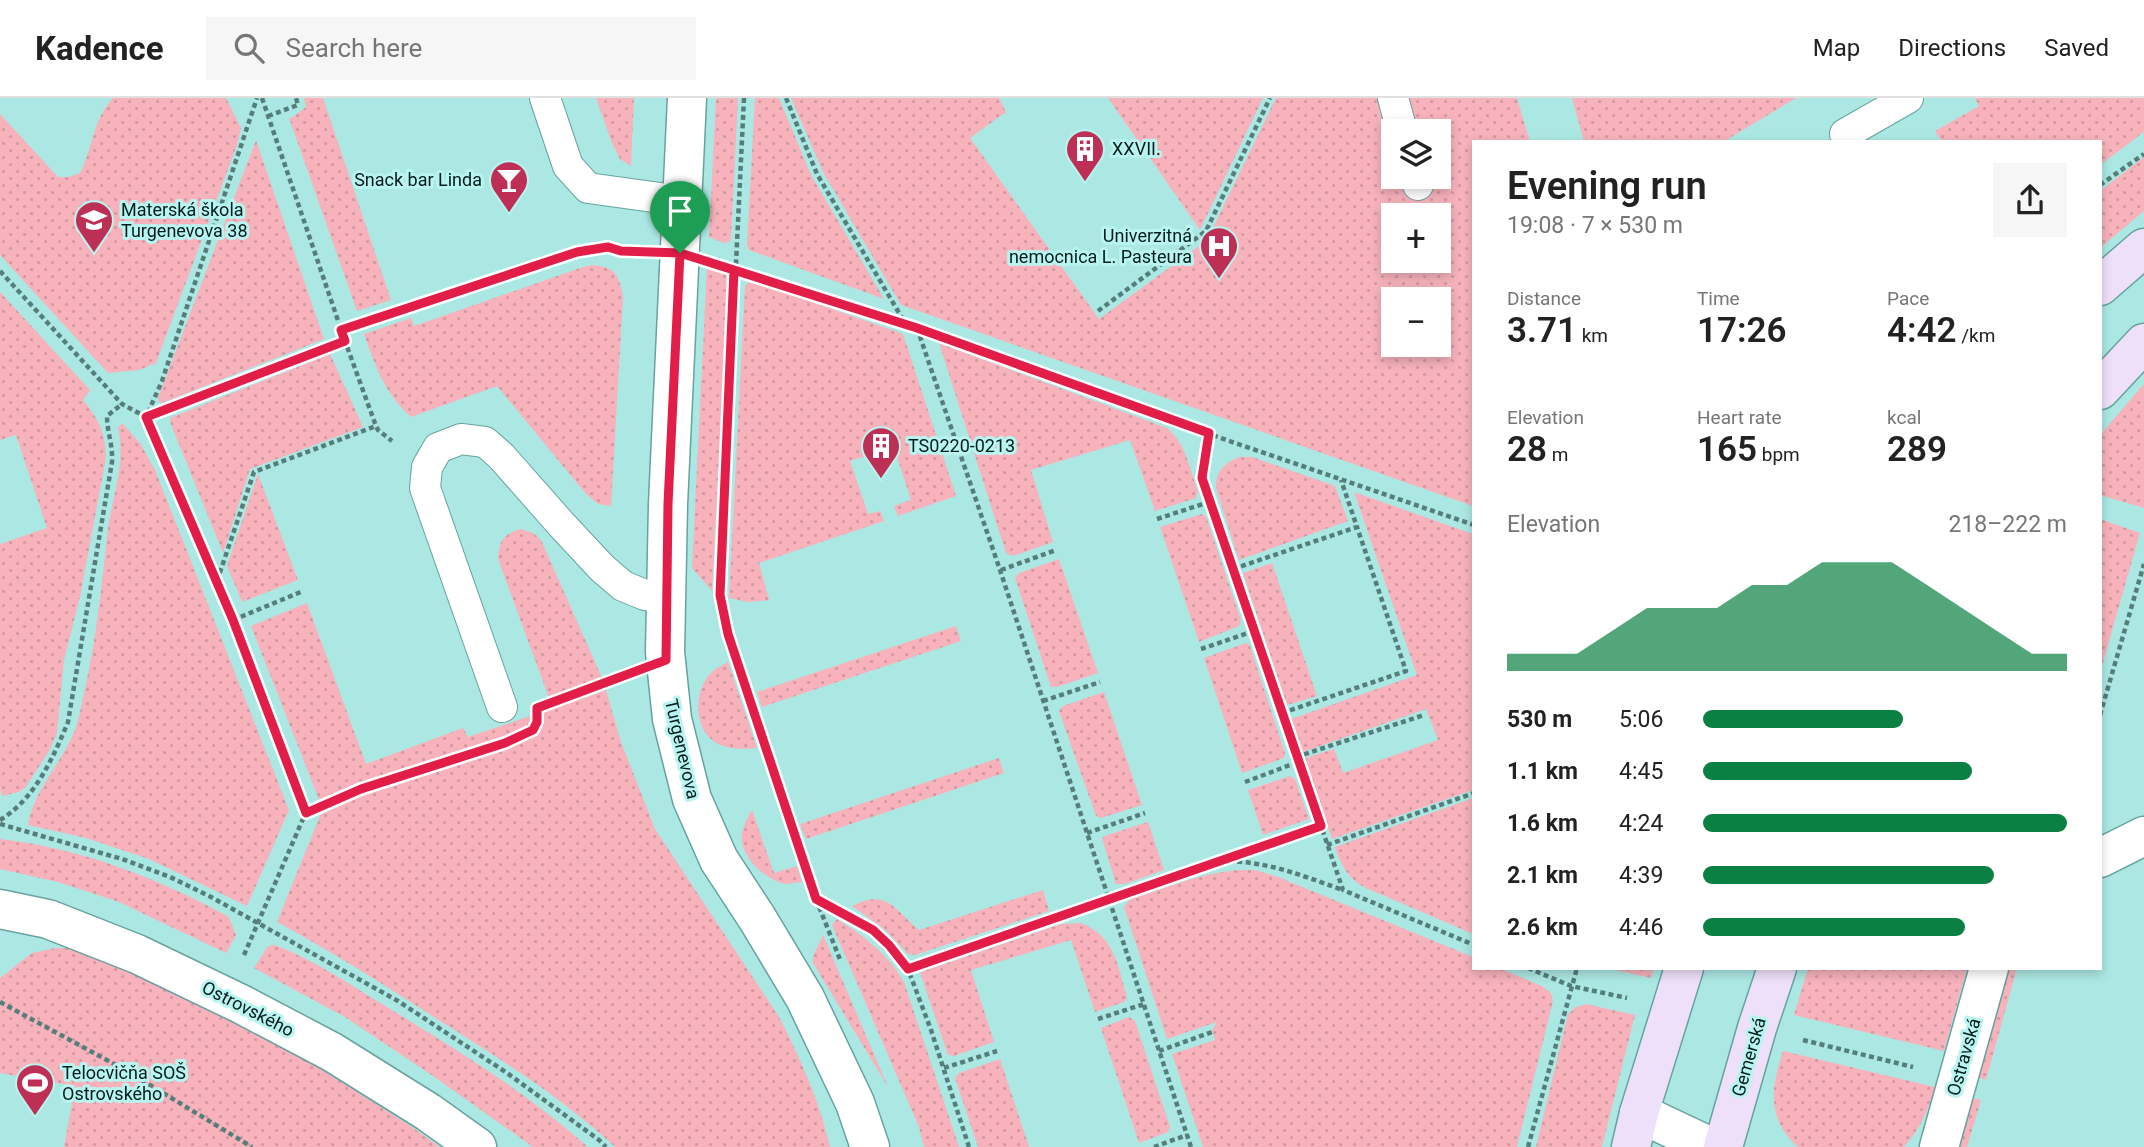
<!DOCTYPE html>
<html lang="en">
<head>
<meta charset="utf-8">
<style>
  body { margin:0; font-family:Roboto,sans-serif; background:#f6f6f6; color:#222; height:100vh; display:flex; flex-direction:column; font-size:26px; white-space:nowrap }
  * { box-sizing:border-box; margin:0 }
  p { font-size:23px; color:#767676 }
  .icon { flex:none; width:38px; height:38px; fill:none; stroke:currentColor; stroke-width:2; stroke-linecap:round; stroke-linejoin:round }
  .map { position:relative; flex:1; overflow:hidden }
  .panel { position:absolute; left:1472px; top:42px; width:630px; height:830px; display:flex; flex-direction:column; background:#fff; border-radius:0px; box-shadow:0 4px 10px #0003 }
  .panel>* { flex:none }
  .controls { position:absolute; left:1381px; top:21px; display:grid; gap:14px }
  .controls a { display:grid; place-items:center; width:70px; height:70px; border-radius:0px; background:#fff; box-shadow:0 4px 10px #0003; font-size:35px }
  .pin { position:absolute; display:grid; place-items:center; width:60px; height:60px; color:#fff; margin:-72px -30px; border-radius:50% 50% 50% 0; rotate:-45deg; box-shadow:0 0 7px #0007 }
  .pin .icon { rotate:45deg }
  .round { display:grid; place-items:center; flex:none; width:74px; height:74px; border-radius:0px; background:#f6f6f6 }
  .headline { display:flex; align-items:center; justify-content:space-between; height:119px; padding:0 35px }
  h1 { font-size:38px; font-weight:600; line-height:52px }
  .figures { display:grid; grid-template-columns:repeat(3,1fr); gap:10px; height:119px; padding:7px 35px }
  .figures div { display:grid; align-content:center }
  .figures b { font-size:35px; font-weight:600 }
  .figures small { font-size:19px; font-weight:400 }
  .figures p { font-size:19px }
  .chart { height:196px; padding:14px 35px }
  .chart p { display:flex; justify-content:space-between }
  .chart svg { width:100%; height:126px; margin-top:7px; fill:#0b8043; opacity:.7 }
  ul { padding:0 35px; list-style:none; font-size:23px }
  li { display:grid; grid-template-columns:112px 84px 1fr; align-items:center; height:52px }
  li i { height:18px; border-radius:9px; background:#0b8043 }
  header { display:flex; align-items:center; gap:42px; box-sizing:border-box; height:98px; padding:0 35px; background:#fff; border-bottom:2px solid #e0e0e0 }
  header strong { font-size:33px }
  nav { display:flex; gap:38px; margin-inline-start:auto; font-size:24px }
  .search { width:490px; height:63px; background:#f6f6f6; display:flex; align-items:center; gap:18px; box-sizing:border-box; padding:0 24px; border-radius:0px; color:#767676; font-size:26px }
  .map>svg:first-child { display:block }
</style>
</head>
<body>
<header>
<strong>Kadence</strong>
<div class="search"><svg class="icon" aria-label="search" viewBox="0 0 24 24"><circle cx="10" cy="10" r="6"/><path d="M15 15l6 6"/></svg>Search here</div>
<nav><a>Map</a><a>Directions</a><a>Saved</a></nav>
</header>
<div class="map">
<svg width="2144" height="1049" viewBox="0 0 2144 1049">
  <defs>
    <pattern id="green-dots" width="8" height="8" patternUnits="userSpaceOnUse" patternTransform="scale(1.75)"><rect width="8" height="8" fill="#f7b2bb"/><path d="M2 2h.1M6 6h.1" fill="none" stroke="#d299a0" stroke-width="1.8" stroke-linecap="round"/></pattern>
  </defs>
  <rect width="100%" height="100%" fill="#ace8e3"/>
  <path fill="url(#green-dots)" fill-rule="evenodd" d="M 113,0 L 226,0 L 241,30 L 237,47 L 156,265 L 139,272 L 108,275 L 0,157 L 0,16 L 58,79 L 69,79 L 80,75 C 93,50 93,21 113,0 Z
    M 304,0 L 323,0 L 391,202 L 357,213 L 289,20 L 293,19 L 306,9 Z
    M 596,0 L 634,0 L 631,68 L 620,61 L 612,45 Z
    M 716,0 L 738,0 L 731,140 L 729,144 L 724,145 L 709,139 Z
    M 755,0 L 779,0 L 811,77 L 884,201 L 749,152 L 747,147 Z
    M 791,0 L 999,0 L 1006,14 L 970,40 L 1099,221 L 1207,142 L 1276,0 L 1386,0 L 1393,33 L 1393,79 L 1438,79 L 1438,33 L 1409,33 L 1399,0 L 1517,0 L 1530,44 L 1474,44 L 1473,408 L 901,207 L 823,74 ZM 1393,117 L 1438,117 L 1438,163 L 1393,163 ZM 1393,201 L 1438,201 L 1438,247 L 1393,247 Z
    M 1108,0 L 1263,0 L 1200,132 Z
    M 1572,0 L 1796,0 L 1723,44 L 1584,44 Z
    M 1975,0 L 2144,0 L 2144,34 L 2100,67 L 2100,44 L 1942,44 L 1935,33 L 1979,8 Z
    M 256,42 L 324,241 L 162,305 L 159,304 L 158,300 Z
    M 2144,59 L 2144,113 L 2100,150 L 2100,93 Z
    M 592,167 C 616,169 619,177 623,199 L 611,408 L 598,406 L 586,396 L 497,288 L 411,319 C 384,294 376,270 364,236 L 411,220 L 414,228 L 580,170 Z
    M 707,168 L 729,174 L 712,493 L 692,470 Z
    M 749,184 L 756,184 L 903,236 L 956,398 L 898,418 L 894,408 L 911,402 L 894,349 L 850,363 L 868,416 L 880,413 L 884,423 L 759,465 L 769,502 L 748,504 L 729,500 L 745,188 Z
    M 0,194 L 90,292 L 83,302 C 99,321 108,340 105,365 L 80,499 L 64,562 L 57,635 L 49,653 L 25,690 L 19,694 L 2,698 L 0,691 L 0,446 L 47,430 L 16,337 L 0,342 Z
    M 939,245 L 1167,330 C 1186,345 1190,372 1198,394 L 1196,400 L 1155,413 L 1130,342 L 1031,372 L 1053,444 L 1013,458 L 1006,455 Z
    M 330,256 L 363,329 L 250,371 L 223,455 L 170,324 L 170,320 Z
    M 2144,286 L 2144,410 L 2100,397 L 2100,337 Z
    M 122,325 L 140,345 L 155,372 L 289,712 L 247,808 L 149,761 L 86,740 L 28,727 C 34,691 62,665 75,632 C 80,618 82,604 85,590 C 97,537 102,484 108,430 C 113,397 126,363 118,330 Z
    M 1239,359 L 1252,359 L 1335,388 L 1348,423 L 1239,462 L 1216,390 C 1216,372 1224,366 1239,359 Z
    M 258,376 L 298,482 L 242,504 L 227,468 Z
    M 1354,394 L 1473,436 L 1473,692 L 1332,741 L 1305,660 L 1334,651 L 1343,675 L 1438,642 L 1426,611 L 1303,654 L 1291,621 L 1417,577 Z
    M 1202,416 L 1206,419 L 1241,522 L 1239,528 L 1199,544 L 1160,429 Z
    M 2100,421 L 2140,435 L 2100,575 Z
    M 521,431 L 533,435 L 541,442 L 602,580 L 549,600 L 498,461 C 499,443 503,436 521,431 Z
    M 1059,461 L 1098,575 L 1057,589 L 1051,589 L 1015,480 L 1019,475 Z
    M 1272,465 L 1317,598 L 1287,607 L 1243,475 Z
    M 307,505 L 366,666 L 463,630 L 468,639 L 606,592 L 621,644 L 655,731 L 779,919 C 800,959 820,1005 830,1049 L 615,1049 C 561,999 499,960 437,921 C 385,887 332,854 277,824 L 320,718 L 321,707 L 251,528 Z
    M 956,528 L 961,543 L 762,609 L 757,594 Z
    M 1246,545 L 1250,548 L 1285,655 L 1284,660 L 1242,675 L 1204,560 Z
    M 728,564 L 757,650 C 743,651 731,652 718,646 C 692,632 693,591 713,573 C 717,569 724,567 728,564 Z
    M 1104,594 L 1142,707 L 1101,720 L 1096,718 L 1059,613 L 1063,608 Z
    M 999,660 L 1004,675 L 806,741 L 800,726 Z
    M 1290,678 L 1295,681 L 1309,721 L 1263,737 L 1248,692 Z
    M 1473,700 L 1473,836 L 1366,790 C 1347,780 1342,768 1335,749 Z
    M 752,712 L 774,775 L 797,768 L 802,784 C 796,784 790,786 785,786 C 767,782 745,763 742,744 C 740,733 747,721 752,712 Z
    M 1148,724 L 1164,772 L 1125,786 L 1116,786 L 1102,740 L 1107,737 Z
    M 0,741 C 80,750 158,780 229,819 L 236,837 L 226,855 L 119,804 L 58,784 L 0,771 Z
    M 1238,772 L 1255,772 L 1278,779 L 1473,859 L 1474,870 L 1499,870 L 1542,888 L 1551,895 L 1553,903 L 1517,1049 L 1203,1049 L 1172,956 L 1215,942 L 1212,932 L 1217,924 L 1167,941 L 1124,809 L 1130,801 C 1166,790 1201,775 1238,772 Z
    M 1043,792 L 1049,813 L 915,857 L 908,856 L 884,831 L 852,808 C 887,790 894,811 919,832 Z
    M 837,821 C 864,838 888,856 904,884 L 959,1049 L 924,1049 L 919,1029 L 832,827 Z
    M 1081,825 C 1114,838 1117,865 1126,895 L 1127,900 L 1124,904 L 1095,914 L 1071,842 L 971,872 L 994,944 L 954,958 L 948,957 L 920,874 L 1061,826 Z
    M 823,837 L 888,989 L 813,865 L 813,858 Z
    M 275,847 C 312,861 348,885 382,906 C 454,950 525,993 588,1049 L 533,1049 L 433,978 L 345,919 L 254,870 L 268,848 Z
    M 56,850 L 75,850 L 169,888 L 302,959 L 409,1027 L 440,1049 L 64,1049 L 75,988 L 0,975 L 0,880 L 32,855 Z
    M 1606,870 L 1654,870 L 1651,880 Z
    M 1808,870 L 1967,870 L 1944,953 L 1794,917 Z
    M 2004,870 L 2017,870 L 1986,982 L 1975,978 Z
    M 1586,906 L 1635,917 L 1602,1049 L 1536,1049 L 1568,916 L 1576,909 Z
    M 1129,919 L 1135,923 L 1170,1029 L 1168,1034 L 1139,1045 L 1101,930 Z
    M 1783,953 L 1935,989 C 1928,1013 1920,1031 1904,1049 L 1798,1049 C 1766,1020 1771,990 1783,953 Z
    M 1000,961 L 1029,1049 L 978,1049 L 955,980 L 959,975 Z
    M 1969,999 L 1981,1002 L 1967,1049 L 1955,1049 Z"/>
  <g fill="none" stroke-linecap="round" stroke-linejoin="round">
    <defs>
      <path id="lane" d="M 545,0 L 568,68 L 588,90 L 682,103
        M 1393,0 L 1402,33
        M 1845,36 L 1908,0
        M 1415,79 L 1418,87
        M 502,609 L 425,390 L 427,369 L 438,350 L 461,341 L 485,344 L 501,358 L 561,426 L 602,470 L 623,488 L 645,497 L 666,500"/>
      <path id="street" d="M 687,0 L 668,406 L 665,554 L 672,621 L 692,701 L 719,762 L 757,820 L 805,900 L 855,1005 L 870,1049
        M 2100,760 L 2144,738
        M 0,811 L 48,821 L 137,856 L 241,906 L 332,954 L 428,1014 L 477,1049
        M 1639,1015 L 1711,1049
        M 1939,1049 L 1989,870"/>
      <path id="secondary" d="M 2100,188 L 2144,150
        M 2100,292 L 2144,245
        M 1631,1049 L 1639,1015 L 1684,870
        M 1723,1049 L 1757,930 L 1777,870"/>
    </defs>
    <use href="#lane" stroke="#67a29e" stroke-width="32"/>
    <use href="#street" stroke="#67a29e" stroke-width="41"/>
    <use href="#secondary" stroke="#67a29e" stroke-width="41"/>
    <path stroke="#557e7b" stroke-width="4.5" stroke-dasharray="5 3.5" stroke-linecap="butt" d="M 262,0 L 345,243 L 376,328 L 378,332 L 392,343
      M 744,0 L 720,497 L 728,536 L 816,801 L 873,832 L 889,847 L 908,871
      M 786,0 L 817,76 L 905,225
      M 268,18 L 298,7 L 296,0
      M 2100,87 L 2144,56
      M 723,168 L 917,230 L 1209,336 L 1474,427
      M 0,173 L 122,306 L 146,319 L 162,283 L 257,0
      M 1098,213 L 1206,133 L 1270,0
      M 917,230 L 1000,472 L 1191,1049
      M 341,232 L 577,154 L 608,149 L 621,153 L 636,154
      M 1209,336 L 1202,380 L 1343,792 L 1474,847
      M 1157,421 L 1209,404
      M 1233,471 L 1357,429 L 1341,382
      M 1001,472 L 1056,452
      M 217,483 L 254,374 L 376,328
      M 233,522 L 303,493
      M 1201,551 L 1254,533
      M 1043,603 L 1100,584
      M 541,609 L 622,578
      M 1282,615 L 1406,573 L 1357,429
      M 2100,617 L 2144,466
      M 1296,659 L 1424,617
      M 1245,684 L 1298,664
      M 306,714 L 361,691 L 490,650
      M 0,722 C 35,701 53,660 68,624 L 112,364 C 113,347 107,334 107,318 L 122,306
      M 0,726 L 122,761 L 170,779 L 211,799 L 398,903 L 507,975 L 599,1042 L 606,1049
      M 1087,735 L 1145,715
      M 1327,747 L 1474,695
      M 1226,762 L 1321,728
      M 816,801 L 841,864
      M 244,857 L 306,714 L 233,522 L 146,319 L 345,243
      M 1528,870 L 1571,888 L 1627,900
      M 0,904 L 127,973 L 252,1049
      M 1098,921 L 1144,906
      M 1803,942 L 1913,969
      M 1159,953 L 1212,934
      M 944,970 L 997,953
      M 969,1049 L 931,932 L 908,871 L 1222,763 C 1268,763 1300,777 1343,792
      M 1154,1049 L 1187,1037
      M 1528,1049 L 1577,870"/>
    <use href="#lane" stroke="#fff" stroke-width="30"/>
    <use href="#street" stroke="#fff" stroke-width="38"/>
    <use href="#secondary" stroke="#efe0fa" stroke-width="38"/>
  </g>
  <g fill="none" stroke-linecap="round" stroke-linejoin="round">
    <defs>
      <path id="route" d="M 680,155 L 621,153 L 608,149 L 577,154 L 341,232 L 345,243 L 146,319 L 233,522 L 306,715 L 361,691 L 505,645 L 533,632 L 537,624 L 537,610 L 666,562 L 668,406 L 680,155 L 917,230 L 1209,335 L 1202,380 L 1321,728 L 908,871 L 889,847 L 873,832 L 816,801 L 728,536 L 720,497 L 734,172 L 680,155"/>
    </defs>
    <use href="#route" stroke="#fff" stroke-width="14"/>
    <use href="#route" stroke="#e11d48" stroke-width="9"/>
  </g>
  <defs>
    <symbol id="building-pin" viewBox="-11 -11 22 30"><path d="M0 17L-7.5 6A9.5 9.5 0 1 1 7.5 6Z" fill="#be2f55" stroke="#b9f5f0"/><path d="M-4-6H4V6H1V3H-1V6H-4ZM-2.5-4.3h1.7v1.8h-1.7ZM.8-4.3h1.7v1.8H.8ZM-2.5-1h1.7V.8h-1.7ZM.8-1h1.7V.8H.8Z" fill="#fff"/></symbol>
    <symbol id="bar-pin" viewBox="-11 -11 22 30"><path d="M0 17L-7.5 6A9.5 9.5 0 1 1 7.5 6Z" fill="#be2f55" stroke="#b9f5f0"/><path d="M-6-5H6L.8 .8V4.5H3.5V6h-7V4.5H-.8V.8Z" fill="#fff"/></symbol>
    <symbol id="school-pin" viewBox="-11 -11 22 30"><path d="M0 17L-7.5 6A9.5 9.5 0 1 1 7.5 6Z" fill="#be2f55" stroke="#b9f5f0"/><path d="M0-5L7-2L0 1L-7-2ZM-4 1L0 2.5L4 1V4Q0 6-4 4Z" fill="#fff"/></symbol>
    <symbol id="hospital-pin" viewBox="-11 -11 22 30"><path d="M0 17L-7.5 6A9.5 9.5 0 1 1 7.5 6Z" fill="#be2f55" stroke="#b9f5f0"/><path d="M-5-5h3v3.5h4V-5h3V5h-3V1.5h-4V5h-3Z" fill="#fff"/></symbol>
    <symbol id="stadium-pin" viewBox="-11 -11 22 30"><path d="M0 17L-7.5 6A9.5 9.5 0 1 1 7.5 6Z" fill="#be2f55" stroke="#b9f5f0"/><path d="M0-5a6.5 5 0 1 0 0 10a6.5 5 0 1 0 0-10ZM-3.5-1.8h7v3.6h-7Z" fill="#fff"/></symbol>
  </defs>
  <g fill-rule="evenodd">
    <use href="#building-pin" x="1063" y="29" width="44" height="60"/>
    <use href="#bar-pin" x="487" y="60" width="44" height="60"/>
    <use href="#school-pin" x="72" y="100" width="44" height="60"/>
    <use href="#hospital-pin" x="1197" y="126" width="44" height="60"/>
    <use href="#building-pin" x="859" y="326" width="44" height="60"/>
    <use href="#stadium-pin" x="13" y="963" width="44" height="60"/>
  </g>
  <g text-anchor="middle" stroke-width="6" stroke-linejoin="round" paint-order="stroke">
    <g font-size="18" fill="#051d1c" stroke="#b9f5f0" text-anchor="start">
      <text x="1112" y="57">XXVII.</text>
      <text x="482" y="88" text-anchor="end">Snack bar Linda</text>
      <text x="121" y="118">Materská škola<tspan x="121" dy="21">Turgenevova 38</tspan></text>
      <text x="1192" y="144" text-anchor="end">Univerzitná<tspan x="1192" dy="21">nemocnica L. Pasteura</tspan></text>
      <text x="908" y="354">TS0220-0213</text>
      <text x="62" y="981">Telocvičňa SOŠ<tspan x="62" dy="21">Ostrovského</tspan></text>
    </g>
    <g font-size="18" fill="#051d1c" stroke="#b9f5f0">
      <text transform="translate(682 651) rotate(77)" y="6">Turgenevova</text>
      <text transform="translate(248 911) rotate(27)" y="6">Ostrovského</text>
      <text transform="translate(1749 959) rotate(-74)" y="6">Gemerská</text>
      <text transform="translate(1964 959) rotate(-74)" y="6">Ostravská</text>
    </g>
  </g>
</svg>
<div class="controls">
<a><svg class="icon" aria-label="layers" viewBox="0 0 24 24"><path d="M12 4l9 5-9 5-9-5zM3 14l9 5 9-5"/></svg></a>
<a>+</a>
<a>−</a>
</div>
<div class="pin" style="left:680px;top:155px;background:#1e9e55"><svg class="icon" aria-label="arrive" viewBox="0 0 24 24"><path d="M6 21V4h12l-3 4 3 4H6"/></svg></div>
<section class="panel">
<div class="headline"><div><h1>Evening run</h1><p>19:08 · 7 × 530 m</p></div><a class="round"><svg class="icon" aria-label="share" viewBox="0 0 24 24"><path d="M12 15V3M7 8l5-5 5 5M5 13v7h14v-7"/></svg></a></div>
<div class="figures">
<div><p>Distance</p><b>3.71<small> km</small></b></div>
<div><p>Time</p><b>17:26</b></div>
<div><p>Pace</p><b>4:42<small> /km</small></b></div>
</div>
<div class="figures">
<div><p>Elevation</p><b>28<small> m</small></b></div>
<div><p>Heart rate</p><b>165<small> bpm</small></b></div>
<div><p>kcal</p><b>289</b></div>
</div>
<div class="chart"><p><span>Elevation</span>218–222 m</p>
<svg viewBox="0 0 160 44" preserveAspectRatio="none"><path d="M0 44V38L10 38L20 38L30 30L40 22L50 22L60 22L70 14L80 14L90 6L100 6L110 6L120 14L130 22L140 30L150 38L160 38V44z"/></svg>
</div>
<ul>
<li><b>530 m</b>5:06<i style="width:55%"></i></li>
<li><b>1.1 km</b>4:45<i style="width:74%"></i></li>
<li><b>1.6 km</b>4:24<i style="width:100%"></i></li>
<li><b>2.1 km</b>4:39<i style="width:80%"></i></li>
<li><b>2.6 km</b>4:46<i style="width:72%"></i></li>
</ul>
</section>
</div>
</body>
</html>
